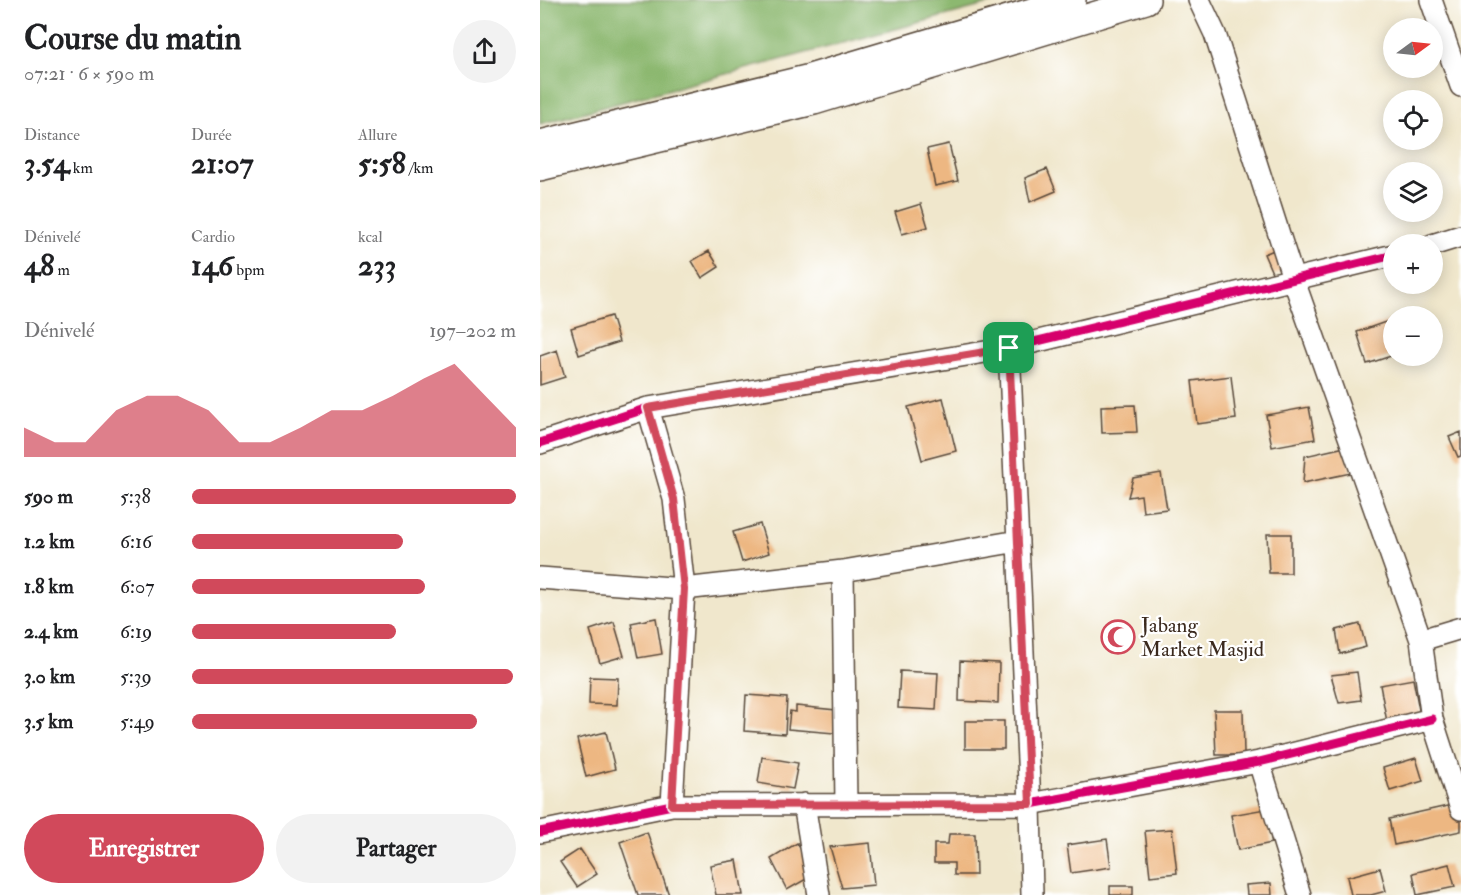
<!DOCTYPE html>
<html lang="fr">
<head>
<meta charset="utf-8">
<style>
  body { margin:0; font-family:"IM FELL Double Pica",serif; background:#f2f2f2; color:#202124; height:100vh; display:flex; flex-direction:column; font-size:22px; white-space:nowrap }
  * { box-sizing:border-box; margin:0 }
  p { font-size:20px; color:#757577 }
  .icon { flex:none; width:33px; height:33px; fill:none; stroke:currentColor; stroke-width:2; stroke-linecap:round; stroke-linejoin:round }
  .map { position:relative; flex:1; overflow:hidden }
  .details { display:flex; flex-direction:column; background:#fff; width:540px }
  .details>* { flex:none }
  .needle { width:39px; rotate:75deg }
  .tools { position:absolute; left:843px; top:18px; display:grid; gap:12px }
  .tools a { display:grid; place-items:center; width:60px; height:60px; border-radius:50%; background:#fff; box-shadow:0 3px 15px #0003; font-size:30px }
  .pin { position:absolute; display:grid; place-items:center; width:51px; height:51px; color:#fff; margin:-26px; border-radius:12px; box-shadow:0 3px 9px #0006 }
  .round { display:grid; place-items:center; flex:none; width:63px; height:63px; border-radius:32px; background:#f2f2f2 }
  .head { display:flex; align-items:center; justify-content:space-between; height:102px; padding:0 24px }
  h1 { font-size:33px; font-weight:700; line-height:45px }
  .stats { display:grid; grid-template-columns:repeat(3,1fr); gap:9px; height:102px; padding:6px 24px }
  .stats div { display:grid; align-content:center }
  .stats b { font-size:30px; font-weight:700 }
  .stats small { font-size:16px; font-weight:400 }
  .stats p { font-size:16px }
  .chart { height:168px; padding:12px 24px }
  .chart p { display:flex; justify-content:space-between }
  .chart svg { width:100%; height:108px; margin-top:6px; fill:#d1495b; opacity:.7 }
  .primary-button { display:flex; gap:12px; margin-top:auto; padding:12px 24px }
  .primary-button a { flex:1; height:69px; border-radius:36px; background:#d1495b; color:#fff; font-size:24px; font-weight:700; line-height:69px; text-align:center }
  .primary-button a+a { background:#f2f2f2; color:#202124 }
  ul { padding:0 24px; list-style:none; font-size:20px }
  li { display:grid; grid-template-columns:96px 72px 1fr; align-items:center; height:45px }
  li i { height:15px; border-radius:8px; background:#d1495b }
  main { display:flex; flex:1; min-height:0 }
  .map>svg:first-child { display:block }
</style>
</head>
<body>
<main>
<section class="details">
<div class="head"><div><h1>Course du matin</h1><p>07:21 · 6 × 590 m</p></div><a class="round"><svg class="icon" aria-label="share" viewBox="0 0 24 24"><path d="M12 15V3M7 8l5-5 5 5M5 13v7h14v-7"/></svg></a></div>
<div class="stats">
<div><p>Distance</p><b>3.54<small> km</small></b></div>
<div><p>Durée</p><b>21:07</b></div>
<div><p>Allure</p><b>5:58<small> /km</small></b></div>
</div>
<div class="stats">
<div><p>Dénivelé</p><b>48<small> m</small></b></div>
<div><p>Cardio</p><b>146<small> bpm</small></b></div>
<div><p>kcal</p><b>233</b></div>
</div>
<div class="chart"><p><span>Dénivelé</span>197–202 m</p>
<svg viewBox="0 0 160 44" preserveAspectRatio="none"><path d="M0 44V32L10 38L20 38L30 25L40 19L50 19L60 25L70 38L80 38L90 32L100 25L110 25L120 19L130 12L140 6L150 19L160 32V44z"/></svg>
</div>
<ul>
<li><b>590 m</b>5:38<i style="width:100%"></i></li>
<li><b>1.2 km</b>6:16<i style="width:65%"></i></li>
<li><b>1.8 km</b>6:07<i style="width:72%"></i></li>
<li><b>2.4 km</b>6:19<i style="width:63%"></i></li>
<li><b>3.0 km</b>5:39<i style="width:99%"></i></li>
<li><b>3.5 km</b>5:49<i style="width:88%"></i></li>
</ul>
<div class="primary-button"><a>Enregistrer</a><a>Partager</a></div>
</section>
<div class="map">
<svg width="921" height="895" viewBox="0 0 921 895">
  <rect width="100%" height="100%" fill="#fff"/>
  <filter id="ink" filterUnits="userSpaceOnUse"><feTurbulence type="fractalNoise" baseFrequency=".0167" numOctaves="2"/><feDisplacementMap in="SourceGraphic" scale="12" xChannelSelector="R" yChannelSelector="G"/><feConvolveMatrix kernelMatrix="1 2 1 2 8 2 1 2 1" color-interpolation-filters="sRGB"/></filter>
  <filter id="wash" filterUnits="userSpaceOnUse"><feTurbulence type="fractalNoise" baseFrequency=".008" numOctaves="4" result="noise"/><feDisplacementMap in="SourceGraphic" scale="24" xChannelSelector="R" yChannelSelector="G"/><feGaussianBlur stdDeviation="1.35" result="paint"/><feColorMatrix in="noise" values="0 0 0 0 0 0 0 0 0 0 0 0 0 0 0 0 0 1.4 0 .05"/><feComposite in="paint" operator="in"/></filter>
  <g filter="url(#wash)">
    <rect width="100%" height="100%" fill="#f0e7cc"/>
    <path fill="#8cb870" stroke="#647147" stroke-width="1.5" d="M 0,0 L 464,0 L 0,124 Z"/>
    <g id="blocks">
      <path fill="#edb782" d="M 409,144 L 418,181 L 395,186 L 387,149 Z
        M 507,169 L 516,191 L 490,202 L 485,178 Z
        M 381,204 L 388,227 L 362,234 L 355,212 Z
        M 739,248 L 748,268 L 733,275 L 724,254 Z
        M 169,251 L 179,267 L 162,278 L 152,261 Z
        M 71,316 L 79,342 L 39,355 L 31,328 Z
        M 854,319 L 854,355 L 827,364 L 817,332 Z
        M 17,350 L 25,377 L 0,385 L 0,356 Z
        M 691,376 L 696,419 L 657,424 L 652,381 Z
        M 403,398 L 416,451 L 382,460 L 368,407 Z
        M 595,405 L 597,432 L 562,433 L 561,406 Z
        M 769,407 L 775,439 L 732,447 L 726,415 Z
        M 921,432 L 921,456 L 918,457 L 909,437 Z
        M 805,447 L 811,473 L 763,483 L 765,456 Z
        M 621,473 L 627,509 L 603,512 L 601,495 L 588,497 L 593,478 Z
        M 220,524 L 229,553 L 202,562 L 193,532 Z
        M 727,534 L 751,534 L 751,573 L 729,573 Z
        M 116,618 L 122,654 L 98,658 L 91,623 Z
        M 74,622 L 84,656 L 60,663 L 50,630 Z
        M 820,624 L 826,647 L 800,654 L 796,630 Z
        M 420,661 L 459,663 L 458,703 L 419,701 Z
        M 360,671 L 398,673 L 396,710 L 358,708 Z
        M 817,672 L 821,700 L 799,703 L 791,675 Z
        M 50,677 L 78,678 L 77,705 L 49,704 Z
        M 873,679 L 880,715 L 847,722 L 840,685 Z
        M 206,695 L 247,698 L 245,734 L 204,731 Z
        M 256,706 L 296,710 L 294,733 L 248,729 L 250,711 L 256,712 Z
        M 674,710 L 703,710 L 704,755 L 676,755 Z
        M 425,721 L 464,721 L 464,749 L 425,749 Z
        M 66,732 L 75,769 L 46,777 L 37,739 Z
        M 222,757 L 258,763 L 253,789 L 218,783 Z
        M 876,758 L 883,781 L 850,791 L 843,768 Z
        M 921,803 L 921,831 L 854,845 L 849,819 Z
        M 725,809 L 732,843 L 698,850 L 691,815 Z
        M 632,829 L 637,873 L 610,876 L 605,831 Z
        M 107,832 L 129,895 L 98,895 L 80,842 Z
        M 409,834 L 435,834 L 436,875 L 414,875 L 414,863 L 394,863 L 394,844 L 408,844 Z
        M 567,839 L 571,867 L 531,873 L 527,845 Z
        M 257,843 L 275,874 L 247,890 L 231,859 Z
        M 330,843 L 334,885 L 302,888 L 290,847 Z
        M 40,849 L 57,874 L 37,887 L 20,862 Z
        M 197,860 L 203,895 L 176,895 L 170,865 Z
        M 909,864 L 915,887 L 877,895 L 873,873 Z
        M 840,868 L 846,891 L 831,895 L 811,895 L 807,877 Z
        M 731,883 L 732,895 L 707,895 L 706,885 Z
        M 570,886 L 593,886 L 593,895 L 570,895 Z"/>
    </g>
  </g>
  <g filter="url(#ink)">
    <use href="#blocks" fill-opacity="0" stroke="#564638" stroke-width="1.5"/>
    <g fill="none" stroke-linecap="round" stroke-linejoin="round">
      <defs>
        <path id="minor" d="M 659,0 L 675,34 L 753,278 L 881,640 L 892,719 L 921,809
          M 891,0 L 921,86
          M 892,245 L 921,236
          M 469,348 L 490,804 L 492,895
          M 108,408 L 134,499 L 144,589 L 132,805
          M 0,443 L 108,408 L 469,348 L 854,255
          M 303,571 L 306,805
          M 0,578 L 144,589 L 303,571 L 478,541
          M 881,640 L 921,628
          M 719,762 L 760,895
          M 264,804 L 279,895
          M 0,832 L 132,805 L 490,804 L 719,762 L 892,719"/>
        <path id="tertiary" d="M 0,144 L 270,78 L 532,0
          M 0,167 L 274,101 L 606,0"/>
      </defs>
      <use href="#minor" stroke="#564638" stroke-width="24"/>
      <use href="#tertiary" stroke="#564638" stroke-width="30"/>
      <use href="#minor" stroke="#fff" stroke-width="21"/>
      <use href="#tertiary" stroke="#fff" stroke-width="27"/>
      <defs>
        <path id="cycleway" d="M 0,443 L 108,408 L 469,348 L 854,255
          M 0,832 L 132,805 L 490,804 L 719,762 L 892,719"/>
      </defs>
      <use href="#cycleway" stroke="#fff" stroke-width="13"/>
      <use href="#cycleway" stroke="#d6006c" stroke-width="9"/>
    </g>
  </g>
  <g fill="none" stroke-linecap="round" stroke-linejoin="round" filter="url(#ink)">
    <defs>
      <path id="route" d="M 469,348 L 490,804 L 132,805 L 144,589 L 134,499 L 108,408 Z"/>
    </defs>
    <use href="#route" stroke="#fff" stroke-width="12"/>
    <use href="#route" stroke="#d1495b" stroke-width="8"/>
  </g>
  <defs>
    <symbol id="mosque-ring" viewBox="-11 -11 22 22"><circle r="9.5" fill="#fff" stroke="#d1495b" stroke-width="1.5"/><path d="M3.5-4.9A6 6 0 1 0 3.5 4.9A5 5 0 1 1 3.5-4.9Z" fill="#d1495b"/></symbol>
  </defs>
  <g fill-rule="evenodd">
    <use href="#mosque-ring" x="559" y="618" width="38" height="38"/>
  </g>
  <g text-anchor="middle" stroke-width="4.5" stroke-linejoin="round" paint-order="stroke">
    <g font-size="21" fill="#3b2a1e" stroke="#fff" text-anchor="start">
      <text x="601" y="632">Jabang<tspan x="601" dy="24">Market Masjid</tspan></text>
    </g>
  </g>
</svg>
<div class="tools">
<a><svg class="needle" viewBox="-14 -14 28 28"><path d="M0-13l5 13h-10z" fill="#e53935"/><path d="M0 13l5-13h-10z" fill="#757577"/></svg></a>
<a><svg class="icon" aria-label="locate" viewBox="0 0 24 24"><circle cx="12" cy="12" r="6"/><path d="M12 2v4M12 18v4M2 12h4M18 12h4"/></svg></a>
<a><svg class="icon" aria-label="layers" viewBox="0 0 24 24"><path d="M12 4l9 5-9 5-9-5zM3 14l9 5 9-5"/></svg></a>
<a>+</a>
<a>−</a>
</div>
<div class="pin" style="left:469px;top:348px;background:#1e9e55"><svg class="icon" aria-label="arrive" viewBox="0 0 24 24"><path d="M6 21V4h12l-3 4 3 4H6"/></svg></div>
</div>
</main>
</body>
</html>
